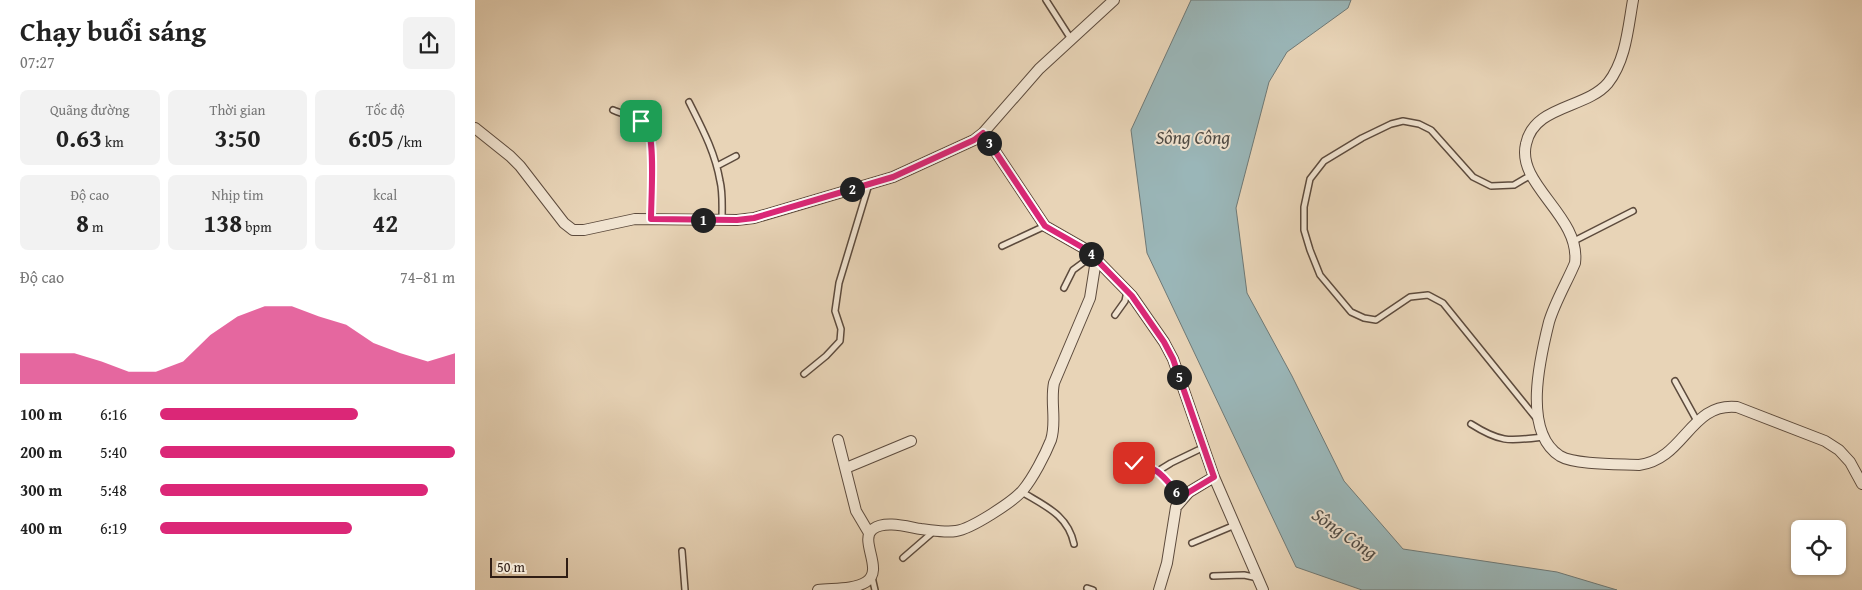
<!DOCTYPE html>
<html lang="vi">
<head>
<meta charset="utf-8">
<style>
  body { margin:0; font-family:"Gentium Book Plus",serif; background:#f2f2f2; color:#222; height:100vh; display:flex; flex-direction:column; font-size:19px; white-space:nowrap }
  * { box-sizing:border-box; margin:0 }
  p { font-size:16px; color:#767676 }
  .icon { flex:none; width:28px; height:28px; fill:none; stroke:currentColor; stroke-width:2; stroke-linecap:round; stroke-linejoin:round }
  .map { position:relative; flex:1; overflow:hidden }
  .details { display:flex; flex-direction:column; background:#fff; width:475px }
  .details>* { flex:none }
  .buttons { position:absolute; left:1316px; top:520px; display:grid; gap:10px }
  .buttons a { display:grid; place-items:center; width:55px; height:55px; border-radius:8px; background:#fff; box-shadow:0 1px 4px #0004; font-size:25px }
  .scale { position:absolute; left:15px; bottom:12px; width:78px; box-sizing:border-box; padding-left:5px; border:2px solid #2f1d14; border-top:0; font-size:14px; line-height:18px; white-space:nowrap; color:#2f1d14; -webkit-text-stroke:4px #f0e3d0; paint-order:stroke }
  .pin { position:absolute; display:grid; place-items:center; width:42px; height:42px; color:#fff; margin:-21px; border-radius:10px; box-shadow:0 2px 8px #0006 }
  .km { position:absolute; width:25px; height:25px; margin:-12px; border-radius:50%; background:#222; color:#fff; font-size:14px; line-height:25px; text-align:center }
  .round { display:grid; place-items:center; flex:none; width:52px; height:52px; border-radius:8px; background:#f2f2f2 }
  .summary { display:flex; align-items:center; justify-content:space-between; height:85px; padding:0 20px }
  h1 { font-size:28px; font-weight:700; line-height:38px }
  .metrics { display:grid; grid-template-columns:repeat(3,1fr); gap:8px; height:85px; padding:5px 20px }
  .metrics div { display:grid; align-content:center; border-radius:8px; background:#f2f2f2; text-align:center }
  .metrics b { font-size:25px; font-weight:700 }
  .metrics small { font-size:14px; font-weight:400 }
  .metrics p { font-size:14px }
  .chart { height:140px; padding:10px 20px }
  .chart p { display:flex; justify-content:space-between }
  .chart svg { width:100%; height:90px; margin-top:5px; fill:#db2777; opacity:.7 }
  ul { padding:0 20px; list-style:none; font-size:16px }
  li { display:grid; grid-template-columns:80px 60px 1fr; align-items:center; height:38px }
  li i { height:12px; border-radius:6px; background:#db2777 }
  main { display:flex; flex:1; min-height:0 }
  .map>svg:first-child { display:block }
</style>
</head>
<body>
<main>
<section class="details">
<div class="summary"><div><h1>Chạy buổi sáng</h1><p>07:27</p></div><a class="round"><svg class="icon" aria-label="share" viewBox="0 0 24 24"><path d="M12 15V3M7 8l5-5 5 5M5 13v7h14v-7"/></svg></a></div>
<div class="metrics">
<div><p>Quãng đường</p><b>0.63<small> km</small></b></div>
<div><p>Thời gian</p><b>3:50</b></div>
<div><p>Tốc độ</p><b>6:05<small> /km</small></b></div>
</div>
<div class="metrics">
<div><p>Độ cao</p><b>8<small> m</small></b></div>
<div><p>Nhịp tim</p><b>138<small> bpm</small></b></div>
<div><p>kcal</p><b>42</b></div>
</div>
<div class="chart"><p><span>Độ cao</span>74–81 m</p>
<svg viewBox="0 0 160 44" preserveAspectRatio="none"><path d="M0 44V29L10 29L20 29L30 33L40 38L50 38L60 33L70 20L80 11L90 6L100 6L110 11L120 15L130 24L140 29L150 33L160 29V44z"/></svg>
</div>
<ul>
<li><b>100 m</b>6:16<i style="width:67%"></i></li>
<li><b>200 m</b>5:40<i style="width:100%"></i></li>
<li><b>300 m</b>5:48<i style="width:91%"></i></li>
<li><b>400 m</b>6:19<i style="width:65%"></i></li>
</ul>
</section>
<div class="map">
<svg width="1387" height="590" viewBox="0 0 1387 590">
  <rect width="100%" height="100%" fill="#e8d4b7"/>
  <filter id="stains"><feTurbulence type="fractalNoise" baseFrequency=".004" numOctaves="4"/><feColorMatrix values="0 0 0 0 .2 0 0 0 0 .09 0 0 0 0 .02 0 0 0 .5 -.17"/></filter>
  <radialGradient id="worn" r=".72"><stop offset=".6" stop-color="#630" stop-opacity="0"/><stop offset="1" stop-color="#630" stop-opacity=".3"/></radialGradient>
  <path fill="#9ab6b8" stroke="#6f7976" d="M 716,0 L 876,0 L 873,8 L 812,52 L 794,82 L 761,208 L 772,293 L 817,376 L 869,481 L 928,549 L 1082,572 L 1142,590 L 887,590 L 821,567 L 672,253 L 656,130 Z"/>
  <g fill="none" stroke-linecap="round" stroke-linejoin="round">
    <defs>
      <path id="lane" d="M 571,0 L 596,39
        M 214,102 C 227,128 240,152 245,181 C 248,193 247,207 247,220
        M 138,110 C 149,115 166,118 172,128 C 180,139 176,202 176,219
        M 242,166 L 261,156
        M 1056,175 L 1039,185 L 1016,186 L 998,177 L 956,130 L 944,124 L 928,121 L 916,124 L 887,138 L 849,161 L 835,179 L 829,207 L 829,230 L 835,250 L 845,275 L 876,312 L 889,318 L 901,320 L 935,297 L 953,295 L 968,303 L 1061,418
        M 1099,241 L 1158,211
        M 527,246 L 570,226
        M 589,288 L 598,270 L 617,256
        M 640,315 L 650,301 L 652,291
        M 329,374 L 351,356 L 365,341 L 366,329 L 360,311 L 364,283 L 394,184
        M 1200,381 L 1222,421
        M 996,424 C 1026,443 1034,441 1069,437
        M 649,457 L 659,463 L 671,465 L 683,471 L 707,498
        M 683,471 L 696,463 L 723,450
        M 547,492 C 570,506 593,515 599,544
        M 717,543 L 760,525
        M 207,551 L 210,590
        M 428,558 L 458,532
        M 738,576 L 769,575 L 783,578
        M 397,577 L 400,590
        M 612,588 L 618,590"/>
      <path id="street" d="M 1158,0 C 1153,28 1151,60 1133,83 C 1111,109 1059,105 1051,144 C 1041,185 1106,216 1100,263 C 1092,282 1080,302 1074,322 C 1065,358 1047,432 1085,456 C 1100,465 1145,464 1164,465 C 1210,459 1215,402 1262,407 L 1350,441 L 1364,450 L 1375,462 L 1387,484
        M 0,128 L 35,156 L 45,166 L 89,223 L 98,230 L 109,230 L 160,219 L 262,220 L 279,218 L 418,177 L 499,140 L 508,133 L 564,69 L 639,0
        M 508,133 L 570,226 L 612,250 L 657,296 L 689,342 L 698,359 L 739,477 L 788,590
        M 363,440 L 381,511 L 394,533
        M 371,468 L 436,441
        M 343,590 C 357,588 378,590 391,582 C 410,570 383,540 398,529 C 410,520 433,527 446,529 C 457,530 470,533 481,531 C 496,529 538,502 548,490 C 558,478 570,455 576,440 C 582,422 575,402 579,383 L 615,298 L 621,260
        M 684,590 L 692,563 L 701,507 L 714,492 L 739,477"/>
    </defs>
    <use href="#lane" stroke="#5d4b3d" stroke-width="8"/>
    <use href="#street" stroke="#5d4b3d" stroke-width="12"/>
    <use href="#lane" stroke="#f0e3d0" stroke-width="5"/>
    <use href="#street" stroke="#f0e3d0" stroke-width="10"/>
  </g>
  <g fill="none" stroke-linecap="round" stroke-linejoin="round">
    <defs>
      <path id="route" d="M 166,121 C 168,124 172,127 173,130 C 180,144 176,201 176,219 L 262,220 L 279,218 L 418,177 L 499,140 L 508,133 L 570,226 L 612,250 L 657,296 L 689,342 L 698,359 L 739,477 L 714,492 L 707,498 C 689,479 687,468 659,463"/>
    </defs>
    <use href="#route" stroke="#fff" stroke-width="10"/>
    <use href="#route" stroke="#db2777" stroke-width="6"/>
  </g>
  <g text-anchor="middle" stroke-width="4" stroke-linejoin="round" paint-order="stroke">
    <g font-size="19" font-style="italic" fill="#4f4b45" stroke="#f0e3d0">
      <text x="718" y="144">Sông Công</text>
      <text transform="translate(870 533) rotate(35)" y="7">Sông Công</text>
    </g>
  </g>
  <rect width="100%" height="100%" filter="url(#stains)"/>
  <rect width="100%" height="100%" fill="url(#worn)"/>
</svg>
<div class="buttons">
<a><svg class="icon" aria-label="locate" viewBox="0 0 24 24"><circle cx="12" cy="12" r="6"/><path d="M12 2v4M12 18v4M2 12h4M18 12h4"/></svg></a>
</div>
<div class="scale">50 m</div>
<div class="pin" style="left:166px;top:121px;background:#1e9e55"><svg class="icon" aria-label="arrive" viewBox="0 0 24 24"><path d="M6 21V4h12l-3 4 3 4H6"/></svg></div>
<div class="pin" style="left:659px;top:463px;background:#d93025"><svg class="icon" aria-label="check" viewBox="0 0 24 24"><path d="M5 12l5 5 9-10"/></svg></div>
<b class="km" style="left:228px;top:220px">1</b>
<b class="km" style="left:377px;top:189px">2</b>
<b class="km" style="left:514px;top:143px">3</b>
<b class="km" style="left:616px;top:254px">4</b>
<b class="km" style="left:704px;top:377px">5</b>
<b class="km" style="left:701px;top:492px">6</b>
</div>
</main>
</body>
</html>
